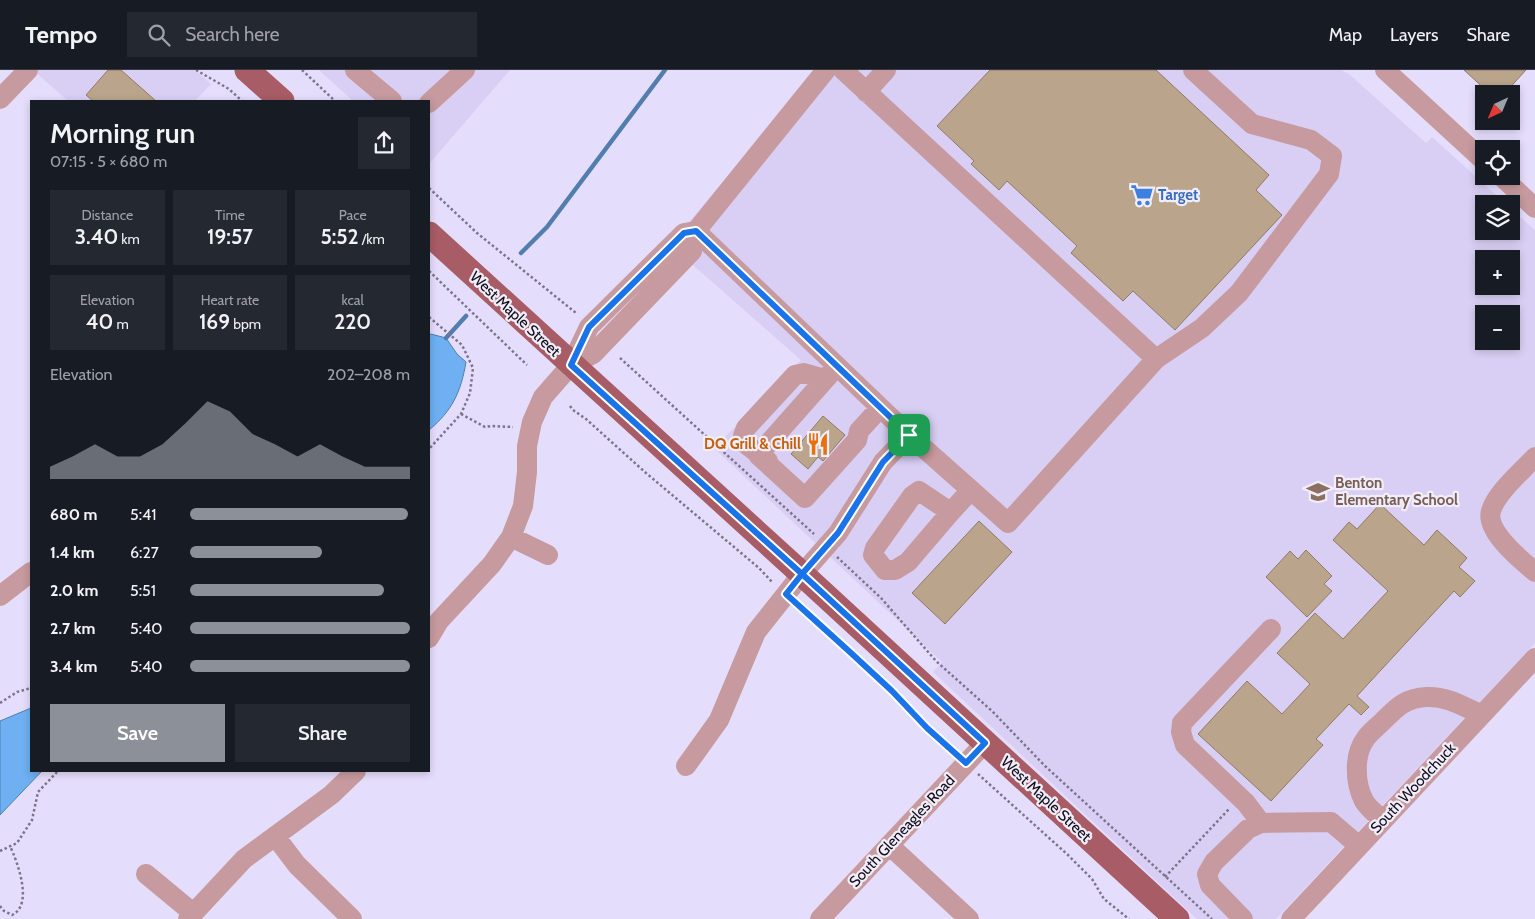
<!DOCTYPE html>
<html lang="en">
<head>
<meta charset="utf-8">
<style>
  body { margin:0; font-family:Cabin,sans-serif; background:#242831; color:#f1f3f6; height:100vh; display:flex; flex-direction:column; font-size:19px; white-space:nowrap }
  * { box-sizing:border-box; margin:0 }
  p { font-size:16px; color:#9ea1a6 }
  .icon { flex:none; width:28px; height:28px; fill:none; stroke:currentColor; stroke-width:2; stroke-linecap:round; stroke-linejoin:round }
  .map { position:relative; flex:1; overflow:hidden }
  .sheet { position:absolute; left:30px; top:30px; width:400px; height:672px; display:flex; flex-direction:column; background:#171b24; border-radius:0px; box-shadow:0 2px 8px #0003 }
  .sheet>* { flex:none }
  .needle { width:32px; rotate:224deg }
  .buttons { position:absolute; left:1475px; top:15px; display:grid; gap:10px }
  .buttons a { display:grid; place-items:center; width:45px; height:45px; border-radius:0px; background:#171b24; box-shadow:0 2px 8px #0003; font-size:25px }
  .pin { position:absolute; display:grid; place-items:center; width:42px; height:42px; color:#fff; margin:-21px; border-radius:10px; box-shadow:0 2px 8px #0006 }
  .round { display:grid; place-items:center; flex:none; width:52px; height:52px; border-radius:0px; background:#242831 }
  .overview { display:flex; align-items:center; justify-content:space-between; height:85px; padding:0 20px }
  h1 { font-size:28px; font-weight:600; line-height:38px }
  .figures { display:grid; grid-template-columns:repeat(3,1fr); gap:8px; height:85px; padding:5px 20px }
  .figures div { display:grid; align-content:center; border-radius:0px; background:#242831; text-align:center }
  .figures b { font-size:21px; font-weight:600 }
  .figures small { font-size:14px; font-weight:400 }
  .figures p { font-size:14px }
  .chart { height:140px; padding:10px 20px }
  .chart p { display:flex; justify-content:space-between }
  .chart svg { width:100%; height:90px; margin-top:5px; fill:#8c9099; opacity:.7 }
  .cta { display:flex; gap:10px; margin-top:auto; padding:10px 20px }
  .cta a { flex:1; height:58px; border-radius:0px; background:#8c9099; color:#fff; font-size:20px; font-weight:600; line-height:58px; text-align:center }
  .cta a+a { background:#242831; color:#f1f3f6 }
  ul { padding:0 20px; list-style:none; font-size:16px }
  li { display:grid; grid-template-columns:80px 60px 1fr; align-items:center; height:38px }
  li i { height:12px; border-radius:6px; background:#8c9099 }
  header { display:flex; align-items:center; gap:30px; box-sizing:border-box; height:70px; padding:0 25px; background:#171b24; border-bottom:1px solid #363941 }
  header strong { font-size:24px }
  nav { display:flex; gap:28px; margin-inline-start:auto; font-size:18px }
  .search { width:350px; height:45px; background:#242831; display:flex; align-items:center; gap:12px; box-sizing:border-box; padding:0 18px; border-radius:0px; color:#9ea1a6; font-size:19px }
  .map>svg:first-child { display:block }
</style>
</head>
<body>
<header>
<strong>Tempo</strong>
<div class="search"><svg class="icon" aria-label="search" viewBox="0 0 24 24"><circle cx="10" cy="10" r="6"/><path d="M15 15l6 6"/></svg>Search here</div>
<nav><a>Map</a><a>Layers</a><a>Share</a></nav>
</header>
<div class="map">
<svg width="1535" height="849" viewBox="0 0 1535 849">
  <rect width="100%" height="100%" fill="#e5ddfc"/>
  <path fill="#d9cff5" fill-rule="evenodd" d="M 33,0 L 195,0 L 211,14 L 195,31 L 68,31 Z
    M 319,0 L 510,0 L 429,94 L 429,31 L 353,31 Z
    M 816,0 L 1341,0 L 1349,4 L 1426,73 L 1432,67 L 1506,134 L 1484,134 L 1484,161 L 1511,161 L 1511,139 L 1535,160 L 1535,573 L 1276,849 L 1197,849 L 933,602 L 942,592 L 714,378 L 801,290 L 670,175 ZM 1484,189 L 1511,189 L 1511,216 L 1484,216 ZM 1484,244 L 1511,244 L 1511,271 L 1484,271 Z"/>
  <path fill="#6eb0f1" stroke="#517eaf" d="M 431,264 L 446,268 L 457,284 L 466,292 C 461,322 452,341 429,360 L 429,265 Z
    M 31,638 L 31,701 L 42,701 L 0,745 L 0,651 Z"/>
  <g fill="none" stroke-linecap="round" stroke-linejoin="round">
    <path stroke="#517eaf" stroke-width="4.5" d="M 521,183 L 547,157 L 665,0
      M 446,268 L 466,246"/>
  </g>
  <path fill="#baa48b" stroke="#907b64" d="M 108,0 L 121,0 L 156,31 L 93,31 L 86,25 Z
    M 990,0 L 1156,0 L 1269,105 L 1256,120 L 1282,145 L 1175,260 L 1133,221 L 1123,231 L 1071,183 L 1077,176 L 1007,111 L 999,120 L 971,94 L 974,91 L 937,56 Z
    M 1464,0 L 1526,0 L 1504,24 L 1490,24 Z
    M 823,346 L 845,365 L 823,391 L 818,387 L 808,399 L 791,384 Z
    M 1380,434 L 1424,475 L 1437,460 L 1467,488 L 1459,497 L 1475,511 L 1460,527 L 1454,521 L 1357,626 L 1369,637 L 1361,645 L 1349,634 L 1316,669 L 1323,675 L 1271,731 L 1198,664 L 1247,611 L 1282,644 L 1310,614 L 1277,583 L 1315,543 L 1343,569 L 1388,521 L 1333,470 L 1349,452 L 1357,459 Z
    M 979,451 L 1012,482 L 945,554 L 912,523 Z
    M 1306,480 L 1332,506 L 1324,514 L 1332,521 L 1307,547 L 1266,507 L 1290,481 L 1298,489 Z"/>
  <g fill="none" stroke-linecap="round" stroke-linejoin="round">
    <path stroke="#7b758a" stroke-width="2.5" stroke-dasharray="2.5 2.5" stroke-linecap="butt" d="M 196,0 L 229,19 L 242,31
      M 302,0 L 335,31
      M 429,118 L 477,163 L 576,243
      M 429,201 L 527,295
      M 429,247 L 462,275 L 473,298 L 470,323 L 461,344 L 429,379
      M 620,288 L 814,464
      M 570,336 L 573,340 L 586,349 L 646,403 L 759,498 L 773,513
      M 461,344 L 485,357 L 491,356 L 513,357
      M 837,487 L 881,528 L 936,591 L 992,641 L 1045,696 L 1212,849
      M 799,537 C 829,564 860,591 890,620 C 911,640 931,662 953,682
      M 0,633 L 17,622 L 31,618
      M 978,704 L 1068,785 L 1092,809 L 1104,829 L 1129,849
      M 0,781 L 17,773 L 32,750 L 38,722 L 58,701
      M 1165,807 L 1229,739
      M 0,836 L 4,841 L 12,845 C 34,835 17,791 10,776"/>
    <path stroke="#c69a9e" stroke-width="20" d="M 355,0 L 392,31
      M 843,0 L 1156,289 L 1202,258 L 1239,223 L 1329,104 L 1332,86 L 1311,70 L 1252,54 L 1193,0
      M 1385,0 L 1484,91
      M 866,22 L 886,0
      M 0,29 L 28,0
      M 429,33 L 465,0
      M 1501,106 L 1535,138
      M 696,161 L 909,365 L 971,420 L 949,444 L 943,437 L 919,421 L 912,426 L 875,478 L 873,485 L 885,500 L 895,500 L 908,492 L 949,444
      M 571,295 L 593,284 L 692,181 L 696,161 L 826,0
      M 837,296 L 758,385 L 805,428 L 857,370 L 859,361 L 880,338
      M 1535,387 C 1522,401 1496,423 1491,441 C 1485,461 1521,490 1535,502
      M 768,391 L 747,375 L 743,366 L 746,358 L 795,305 L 804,303 L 825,309
      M 971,420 L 1008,453 L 1156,289
      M 511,467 L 548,485
      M 0,526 L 31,502
      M 429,568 L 439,551 L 492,494 L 511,467 L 523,436 L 527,402 L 527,376 L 532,352 L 543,327 L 571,295 L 589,257 L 684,163 L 696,161
      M 686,696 L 719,650 L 756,562 L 802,504 L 838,463 L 883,392 L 909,365
      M 1383,750 C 1377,745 1368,738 1364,731 C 1355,713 1353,685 1366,668 C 1370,662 1377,657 1382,652 C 1397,637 1405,628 1427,627 C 1447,626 1464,637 1482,645
      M 1261,753 L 1246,733 L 1185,675 L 1181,662 L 1182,653 L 1271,559
      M 275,766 L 297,795 L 352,849
      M 889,775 L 969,849
      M 146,804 L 193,843
      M 188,849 L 244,789 L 331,725 L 356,701
      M 820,849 L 985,673
      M 1243,849 L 1210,815 L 1207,804 L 1214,792 L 1248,759 L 1261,753 L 1331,752 L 1359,776
      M 1291,849 L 1535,588"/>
    <path stroke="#a85c65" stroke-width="25" d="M 247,0 L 282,31
      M 429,164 L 802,504 L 1177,849"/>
  </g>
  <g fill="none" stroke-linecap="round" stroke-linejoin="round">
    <defs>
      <path id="route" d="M 909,365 L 696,161 L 684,163 L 589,257 L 571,295 L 802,504 L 786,524 L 851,583 L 892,621 L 927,658 L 966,693 L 985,673 L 802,504 L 838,463 L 883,392 L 909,365"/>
    </defs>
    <use href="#route" stroke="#fff" stroke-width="10"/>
    <use href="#route" stroke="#1a73e8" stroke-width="6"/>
  </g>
  <defs>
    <symbol id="supermarket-bare" viewBox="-9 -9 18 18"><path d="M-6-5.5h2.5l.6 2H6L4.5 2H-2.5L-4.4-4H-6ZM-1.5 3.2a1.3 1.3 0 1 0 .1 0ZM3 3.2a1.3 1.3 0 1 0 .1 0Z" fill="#3f7fe0" stroke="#f1edfa" stroke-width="2.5" paint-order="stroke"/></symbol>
    <symbol id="restaurant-bare" viewBox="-9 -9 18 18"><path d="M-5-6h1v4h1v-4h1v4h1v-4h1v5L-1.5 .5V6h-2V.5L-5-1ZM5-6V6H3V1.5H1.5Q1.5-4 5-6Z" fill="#e8710a" stroke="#f1edfa" stroke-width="2.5" paint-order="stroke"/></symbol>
    <symbol id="school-bare" viewBox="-9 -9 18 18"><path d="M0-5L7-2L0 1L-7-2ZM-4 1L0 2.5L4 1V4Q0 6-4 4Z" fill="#8d6e63" stroke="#f1edfa" stroke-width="2.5" paint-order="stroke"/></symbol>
  </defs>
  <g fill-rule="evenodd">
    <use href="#supermarket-bare" x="1126" y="109" width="32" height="32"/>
    <use href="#restaurant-bare" x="802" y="358" width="32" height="32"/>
    <use href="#school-bare" x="1302" y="406" width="32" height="32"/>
  </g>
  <g text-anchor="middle" stroke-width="4.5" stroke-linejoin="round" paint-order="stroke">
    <g font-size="15" font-weight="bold" fill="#366cbe" stroke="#f1edfa" text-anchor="start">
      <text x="1158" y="130">Target</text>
    </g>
    <g font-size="15" fill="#0e0b15" stroke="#f1edfa">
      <text transform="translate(515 244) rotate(43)" y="5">West Maple Street</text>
      <text transform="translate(1413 718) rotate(-47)" y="5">South Woodchuck</text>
      <text transform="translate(1046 729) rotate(43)" y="5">West Maple Street</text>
      <text transform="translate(902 761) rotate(-47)" y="5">South Gleneagles Road</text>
    </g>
    <g font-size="15" font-weight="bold" fill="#c56008" stroke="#f1edfa" text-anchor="end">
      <text x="801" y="379">DQ Grill &amp; Chill</text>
    </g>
    <g font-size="15" font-weight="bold" fill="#785e54" stroke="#f1edfa" text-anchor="start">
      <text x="1335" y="418">Benton<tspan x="1335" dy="17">Elementary School</tspan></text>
    </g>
  </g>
</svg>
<div class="buttons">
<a><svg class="needle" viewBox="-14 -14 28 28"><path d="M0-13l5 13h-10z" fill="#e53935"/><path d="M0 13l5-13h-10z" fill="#9ea1a6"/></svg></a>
<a><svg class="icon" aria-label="locate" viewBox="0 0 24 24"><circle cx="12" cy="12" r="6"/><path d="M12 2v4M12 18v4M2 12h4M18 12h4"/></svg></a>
<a><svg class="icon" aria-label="layers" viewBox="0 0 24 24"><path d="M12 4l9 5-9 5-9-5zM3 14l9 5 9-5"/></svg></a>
<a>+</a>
<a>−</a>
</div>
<div class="pin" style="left:909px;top:365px;background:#1e9e55"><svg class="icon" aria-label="arrive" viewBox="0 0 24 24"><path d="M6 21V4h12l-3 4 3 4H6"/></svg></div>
<section class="sheet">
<div class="overview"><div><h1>Morning run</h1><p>07:15 · 5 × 680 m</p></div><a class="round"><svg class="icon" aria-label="share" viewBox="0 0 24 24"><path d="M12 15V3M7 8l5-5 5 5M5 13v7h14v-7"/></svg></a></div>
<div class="figures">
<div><p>Distance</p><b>3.40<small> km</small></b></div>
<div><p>Time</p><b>19:57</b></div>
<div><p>Pace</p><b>5:52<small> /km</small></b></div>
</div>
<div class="figures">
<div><p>Elevation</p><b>40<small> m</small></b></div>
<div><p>Heart rate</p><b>169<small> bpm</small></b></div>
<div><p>kcal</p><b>220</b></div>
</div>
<div class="chart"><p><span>Elevation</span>202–208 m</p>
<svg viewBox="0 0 160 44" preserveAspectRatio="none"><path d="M0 44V38L10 33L20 27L30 33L40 33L50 27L60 17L70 6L80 11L90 22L100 27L110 33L120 27L130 33L140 38L150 38L160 38V44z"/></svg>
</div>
<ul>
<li><b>680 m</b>5:41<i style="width:99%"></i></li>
<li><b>1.4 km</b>6:27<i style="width:60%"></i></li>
<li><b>2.0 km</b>5:51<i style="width:88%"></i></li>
<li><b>2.7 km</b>5:40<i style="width:100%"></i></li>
<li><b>3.4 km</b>5:40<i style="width:100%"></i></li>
</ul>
<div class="cta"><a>Save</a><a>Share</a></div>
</section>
</div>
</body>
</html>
